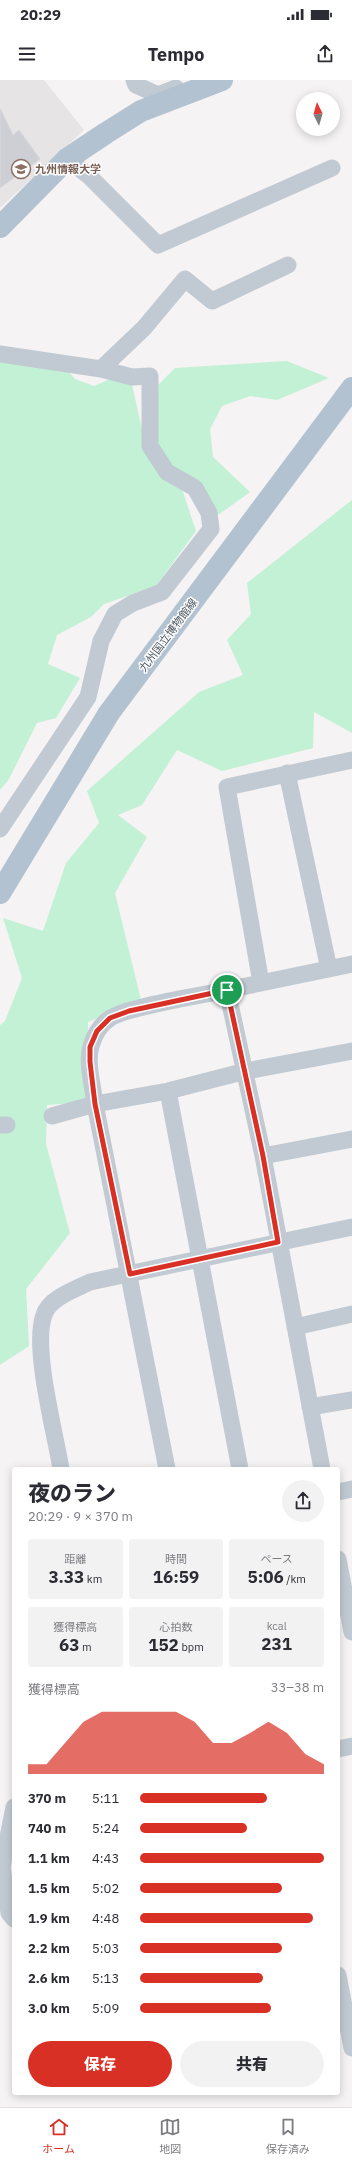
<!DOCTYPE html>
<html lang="ja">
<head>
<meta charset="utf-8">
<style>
  body { margin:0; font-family:"IBM Plex Sans","Noto Sans JP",sans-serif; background:#f2f2f3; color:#2b2b33; height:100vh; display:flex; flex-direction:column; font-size:15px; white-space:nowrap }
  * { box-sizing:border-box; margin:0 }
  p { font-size:13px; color:#7c7c81 }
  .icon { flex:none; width:22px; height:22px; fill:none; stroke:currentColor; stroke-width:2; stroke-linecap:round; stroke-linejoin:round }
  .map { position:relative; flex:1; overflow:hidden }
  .panel { position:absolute; left:12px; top:1387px; width:328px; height:628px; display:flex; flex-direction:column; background:#fff; border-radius:4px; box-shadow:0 2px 10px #0003 }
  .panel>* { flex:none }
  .needle { width:26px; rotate:355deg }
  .buttons { position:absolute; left:296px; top:12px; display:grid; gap:8px }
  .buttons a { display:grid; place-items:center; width:44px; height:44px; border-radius:50%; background:#fff; box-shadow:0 2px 10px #0003; font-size:20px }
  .pin { position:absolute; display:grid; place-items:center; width:34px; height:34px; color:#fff; margin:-17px; border:2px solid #fff; border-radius:50%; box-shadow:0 1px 4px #0007 }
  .round { display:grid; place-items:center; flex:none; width:42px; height:42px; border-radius:21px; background:#f2f2f3 }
  .head { display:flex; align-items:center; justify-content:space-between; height:68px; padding:0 16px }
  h1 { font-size:22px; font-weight:800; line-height:30px }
  .stats { display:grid; grid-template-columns:repeat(3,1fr); gap:6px; height:68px; padding:4px 16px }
  .stats div { display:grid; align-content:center; border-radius:4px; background:#f2f2f3; text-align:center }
  .stats b { font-size:17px; font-weight:800 }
  .stats small { font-size:11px; font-weight:400 }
  .stats p { font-size:11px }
  .chart { height:112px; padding:8px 16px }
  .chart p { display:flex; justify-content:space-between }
  .chart svg { width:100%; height:72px; margin-top:4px; fill:#d93025; opacity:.7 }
  .action { display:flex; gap:8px; margin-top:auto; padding:8px 16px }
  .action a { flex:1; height:46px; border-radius:24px; background:#d93025; color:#fff; font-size:16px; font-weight:800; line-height:46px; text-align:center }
  .action a+a { background:#f2f2f3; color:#2b2b33 }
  ul { padding:0 16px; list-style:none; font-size:13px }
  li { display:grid; grid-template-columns:64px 48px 1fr; align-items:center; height:30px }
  li i { height:10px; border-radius:5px; background:#d93025 }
  .status { display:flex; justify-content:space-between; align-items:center; height:28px; padding:0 20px; background:#fff; direction:ltr }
  .status svg { height:11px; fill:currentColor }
  header { display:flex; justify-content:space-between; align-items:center; height:52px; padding:0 16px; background:#fff; font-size:18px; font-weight:800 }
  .tab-bar { display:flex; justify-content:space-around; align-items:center; height:56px; border-top:1px solid #e1e1e2; background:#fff; font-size:11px; color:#7c7c81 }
  .tab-bar a { display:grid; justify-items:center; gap:2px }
  .tab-bar .current { color:#d93025 }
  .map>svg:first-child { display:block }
</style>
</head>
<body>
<div class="status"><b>20:29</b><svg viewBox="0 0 49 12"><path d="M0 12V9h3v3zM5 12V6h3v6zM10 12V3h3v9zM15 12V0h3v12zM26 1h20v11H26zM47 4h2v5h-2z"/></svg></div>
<header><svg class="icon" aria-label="menu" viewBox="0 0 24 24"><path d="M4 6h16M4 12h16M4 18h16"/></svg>Tempo<svg class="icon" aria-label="share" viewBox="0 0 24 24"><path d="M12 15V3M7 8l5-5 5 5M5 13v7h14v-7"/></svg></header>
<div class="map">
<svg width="352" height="2027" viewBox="0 0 352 2027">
  <rect width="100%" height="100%" fill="#f5f3f3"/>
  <path fill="#e6e4e5" d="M 0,0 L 44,0 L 84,50 L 0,128 Z"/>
  <path fill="#c3f1d5" d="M 0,277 L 64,287 L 75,299 L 94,306 L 129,291 L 148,376 L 183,412 L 196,451 L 156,506 L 104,524 L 91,537 L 57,555 L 48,584 L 80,598 L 56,638 L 37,643 L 9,699 L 0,710 Z
    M 287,281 L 329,298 L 277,320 L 250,316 L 222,326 L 210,349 L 213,377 L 250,412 L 218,435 L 168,387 L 156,365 L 158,305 L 175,288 Z
    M 352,420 L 352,653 L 314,632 L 313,668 L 222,691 L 177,670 L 142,725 L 118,735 L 147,757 L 115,813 L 141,920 L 88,942 L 88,1022 L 47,1025 L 46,1064 L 70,1153 L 26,1209 L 29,1266 L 0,1285 L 0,1049 L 9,1045 L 0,1036 L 0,945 L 5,941 L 22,898 L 3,838 L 43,851 L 66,783 L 99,743 L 87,711 L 199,612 L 243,595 L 227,560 L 251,534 L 247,503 Z"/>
  <path fill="#cdcfd5" stroke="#d7d9de" d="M 0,28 L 13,55 L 19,50 L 40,79 L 0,108 Z"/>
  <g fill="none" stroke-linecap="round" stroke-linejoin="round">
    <path stroke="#c1cad2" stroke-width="17" d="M 134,0 L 136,5 L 158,15 L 176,8
      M 67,79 L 89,96 L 158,165 L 332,88
      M 0,274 L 101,289 L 132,297 L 150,296 L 150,366 L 167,392 L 195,408 L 209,433 L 211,449 L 162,512 L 133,523 L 115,534 L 101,561 L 88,617 L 0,749
      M 101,289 L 144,248 L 185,199 L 212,221 L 288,185
      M 287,693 L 329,889
      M 261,903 L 227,707 L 352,680
      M 168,1011 L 240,1389
      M 52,1036 L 95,1024 L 168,1011 L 246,991 L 352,971
      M 0,1045 L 7,1045
      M 263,1076 L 352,1059
      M 295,1247 L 352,1234
      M 310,1327 L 352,1320
      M 61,1389 C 55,1352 32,1267 44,1235 C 49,1218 76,1209 90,1202 L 352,1147
      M 167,1389 L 95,1024 C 93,1006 86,983 91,966 C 94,956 100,945 109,939 C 124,927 204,915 227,910
      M 322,1389 L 263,1076 L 227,910 L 352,884
      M 338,1412 L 352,1409
      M 338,1479 L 352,1552
      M 338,1669 L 352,1666
      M 14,1727 L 2,1787 L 9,1833 L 14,1839
      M 338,1895 L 352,1968"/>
    <path stroke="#b3c2d1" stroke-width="22" d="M 0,147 L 67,79 L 106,53 L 141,31 L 222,0
      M 0,813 L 109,633 L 352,308"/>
  </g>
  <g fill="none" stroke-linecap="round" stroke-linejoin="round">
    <defs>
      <path id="route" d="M 227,910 L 263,1076 L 278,1162 L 130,1194 L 95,1024 L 90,982 L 90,967 L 97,951 L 110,938 L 129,931 Z"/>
    </defs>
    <use href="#route" stroke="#fff" stroke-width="8"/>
    <use href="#route" stroke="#d93025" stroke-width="5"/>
  </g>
  <defs>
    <symbol id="university-ring" viewBox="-11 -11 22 22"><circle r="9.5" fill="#fff" stroke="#8d6e63" stroke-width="1.5"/><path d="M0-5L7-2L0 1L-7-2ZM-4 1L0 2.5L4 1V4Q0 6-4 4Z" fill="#8d6e63"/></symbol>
  </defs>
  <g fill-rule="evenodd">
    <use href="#university-ring" x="10" y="78" width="22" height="22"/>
  </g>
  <g text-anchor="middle" stroke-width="3" stroke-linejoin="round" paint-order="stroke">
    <g font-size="11" font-weight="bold" fill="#785e54" stroke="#fff" text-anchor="start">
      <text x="35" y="93">九州情報大学</text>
    </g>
    <g font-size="11" fill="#4a5661" stroke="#fff">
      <text transform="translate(168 555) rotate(-53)" y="4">九州国立博物館線</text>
    </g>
  </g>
</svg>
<div class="buttons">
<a><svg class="needle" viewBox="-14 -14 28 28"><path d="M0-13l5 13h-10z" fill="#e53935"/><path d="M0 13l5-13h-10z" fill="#7c7c81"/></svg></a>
</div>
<div class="pin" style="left:227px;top:910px;background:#1e9e55"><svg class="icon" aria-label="arrive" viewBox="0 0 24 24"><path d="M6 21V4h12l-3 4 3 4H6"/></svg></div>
<section class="panel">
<div class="head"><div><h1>夜のラン</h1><p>20:29 · 9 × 370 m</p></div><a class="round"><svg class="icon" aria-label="share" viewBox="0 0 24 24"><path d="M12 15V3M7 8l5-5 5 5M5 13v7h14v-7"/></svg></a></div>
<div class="stats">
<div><p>距離</p><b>3.33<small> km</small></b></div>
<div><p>時間</p><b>16:59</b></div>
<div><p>ペース</p><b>5:06<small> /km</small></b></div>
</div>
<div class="stats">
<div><p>獲得標高</p><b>63<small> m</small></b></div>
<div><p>心拍数</p><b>152<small> bpm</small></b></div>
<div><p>kcal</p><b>231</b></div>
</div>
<div class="chart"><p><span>獲得標高</span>33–38 m</p>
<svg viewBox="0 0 160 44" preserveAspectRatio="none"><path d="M0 44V38L10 38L20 25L30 12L40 6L50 6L60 6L70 6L80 6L90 12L100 25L110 25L120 19L130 12L140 19L150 32L160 38V44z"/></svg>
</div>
<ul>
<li><b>370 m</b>5:11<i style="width:69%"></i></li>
<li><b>740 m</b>5:24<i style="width:58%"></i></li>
<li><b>1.1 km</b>4:43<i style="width:100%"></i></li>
<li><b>1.5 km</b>5:02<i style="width:77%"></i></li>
<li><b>1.9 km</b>4:48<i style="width:94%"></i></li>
<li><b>2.2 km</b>5:03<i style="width:77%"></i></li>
<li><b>2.6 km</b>5:13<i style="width:67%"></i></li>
<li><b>3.0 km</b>5:09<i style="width:71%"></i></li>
</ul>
<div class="action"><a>保存</a><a>共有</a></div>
</section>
</div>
<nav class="tab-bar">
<a class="current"><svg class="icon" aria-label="home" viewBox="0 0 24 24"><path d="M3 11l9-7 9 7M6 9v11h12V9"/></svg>ホーム</a>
<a><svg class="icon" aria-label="map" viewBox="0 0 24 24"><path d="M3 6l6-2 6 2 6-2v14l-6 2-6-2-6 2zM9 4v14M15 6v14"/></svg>地図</a>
<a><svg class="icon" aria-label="saved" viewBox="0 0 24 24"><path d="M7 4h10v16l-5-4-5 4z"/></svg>保存済み</a>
</nav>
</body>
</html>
